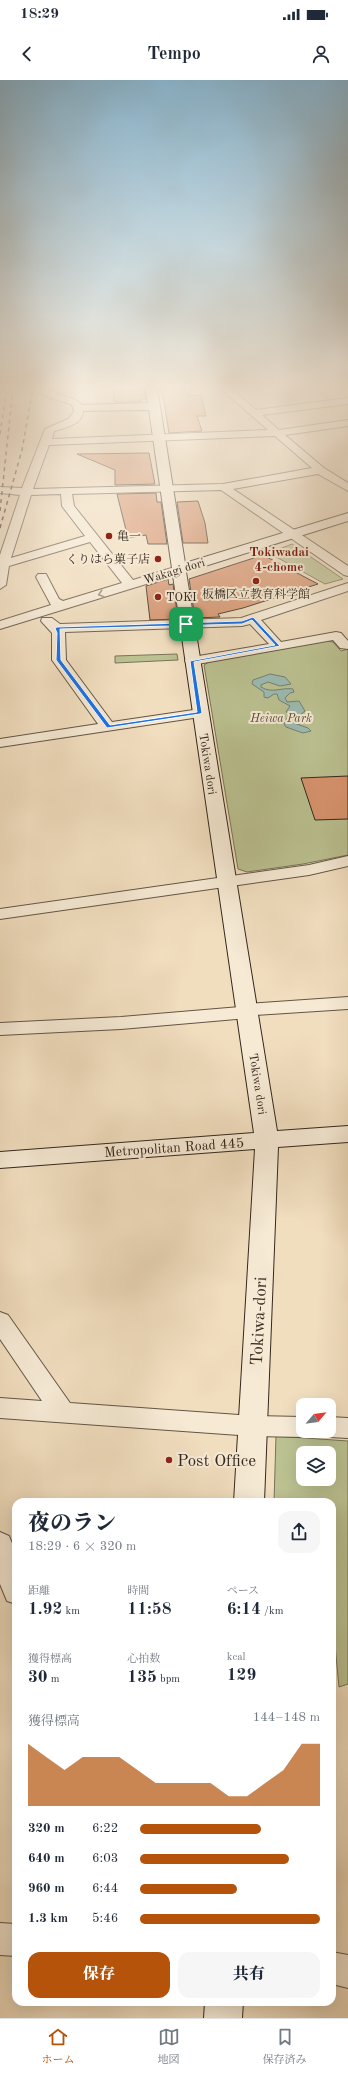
<!DOCTYPE html>
<html lang="ja">
<head>
<meta charset="utf-8">
<style>
  body { margin:0; font-family:"Old Standard TT","Noto Serif JP",serif; background:#f6f6f7; color:#1f2937; height:100vh; display:flex; flex-direction:column; font-size:15px; white-space:nowrap }
  * { box-sizing:border-box; margin:0 }
  p { font-size:13px; color:#747a83 }
  .icon { flex:none; width:22px; height:22px; fill:none; stroke:currentColor; stroke-width:2; stroke-linecap:round; stroke-linejoin:round }
  .map { position:relative; flex:1; overflow:hidden }
  .panel { position:absolute; left:12px; top:1418px; width:324px; height:508px; display:flex; flex-direction:column; background:#fff; border-radius:12px; box-shadow:0 4px 16px #0002 }
  .panel>* { flex:none }
  .needle { width:26px; rotate:61deg }
  .tools { position:absolute; left:296px; top:1318px; display:grid; gap:8px }
  .tools a { display:grid; place-items:center; width:40px; height:40px; border-radius:8px; background:#fff; box-shadow:0 4px 16px #0002; font-size:20px }
  .pin { position:absolute; display:grid; place-items:center; width:34px; height:34px; color:#fff; margin:-17px; border-radius:8px; box-shadow:0 2px 6px #0006 }
  .round { display:grid; place-items:center; flex:none; width:42px; height:42px; border-radius:12px; background:#f6f6f7 }
  .head { display:flex; align-items:center; justify-content:space-between; height:68px; padding:0 16px }
  h1 { font-size:22px; font-weight:800; line-height:30px }
  .figures { display:grid; grid-template-columns:repeat(3,1fr); gap:6px; height:68px; padding:4px 16px }
  .figures div { display:grid; align-content:center }
  .figures b { font-size:17px; font-weight:800 }
  .figures small { font-size:11px; font-weight:400 }
  .figures p { font-size:11px }
  .chart { height:112px; padding:8px 16px }
  .chart p { display:flex; justify-content:space-between }
  .chart svg { width:100%; height:72px; margin-top:4px; fill:#b45309; opacity:.7 }
  .primary-button { display:flex; gap:8px; margin-top:auto; padding:8px 16px }
  .primary-button a { flex:1; height:46px; border-radius:12px; background:#b45309; color:#fff; font-size:16px; font-weight:800; line-height:46px; text-align:center }
  .primary-button a+a { background:#f6f6f7; color:#1f2937 }
  ul { padding:0 16px; list-style:none; font-size:13px }
  li { display:grid; grid-template-columns:64px 48px 1fr; align-items:center; height:30px }
  li i { height:10px; border-radius:5px; background:#b45309 }
  .status { display:flex; justify-content:space-between; align-items:center; height:28px; padding:0 20px; background:#fff; direction:ltr }
  .status svg { height:11px; fill:currentColor }
  header { display:flex; justify-content:space-between; align-items:center; height:52px; padding:0 16px; background:#fff; font-size:18px; font-weight:800 }
  .tab-bar { display:flex; justify-content:space-around; align-items:center; height:56px; border-top:1px solid #e0e1e3; background:#fff; font-size:11px; color:#747a83 }
  .tab-bar a { display:grid; justify-items:center; gap:2px }
  .tab-bar .selected { color:#b45309 }
  .map>svg:first-child { display:block }
</style>
</head>
<body>
<div class="status"><b>18:29</b><svg viewBox="0 0 49 12"><path d="M0 12V9h3v3zM5 12V6h3v6zM10 12V3h3v9zM15 12V0h3v12zM26 1h20v11H26zM47 4h2v5h-2z"/></svg></div>
<header><svg class="icon" aria-label="back" viewBox="0 0 24 24"><path d="M15 5l-7 7 7 7"/></svg>Tempo<svg class="icon" aria-label="person" viewBox="0 0 24 24"><circle cx="12" cy="8" r="4"/><path d="M4 21q1-7 8-7t8 7"/></svg></header>
<div class="map">
<svg width="348" height="1938" viewBox="0 0 348 1938">
  <rect width="100%" height="100%" fill="#f1debf"/>
  <filter id="stains"><feTurbulence type="fractalNoise" baseFrequency=".005" numOctaves="4"/><feColorMatrix values="0 0 0 0 .2 0 0 0 0 .09 0 0 0 0 .02 0 0 0 .5 -.17"/></filter>
  <radialGradient id="worn" r=".72"><stop offset=".6" stop-color="#630" stop-opacity="0"/><stop offset="1" stop-color="#630" stop-opacity=".3"/></radialGradient>
  <path fill="#bbc191" stroke="#787457" fill-rule="evenodd" d="M 292,464 L 343,499 L 325,504 L 269,473 Z
    M 327,561 L 333,562 L 341,571 L 348,569 L 348,775 L 303,784 L 247,792 L 238,789 L 204,585 L 209,582 Z
    M 177,574 L 178,580 L 115,583 L 115,576 Z
    M 276,1356 L 348,1361 L 348,1604 L 339,1607 L 335,1565 L 332,1564 L 332,1422 L 274,1422 ZM 303,1373 L 329,1373 L 329,1399 L 303,1399 Z"/>
  <path fill="#9bbcb2" stroke="#728076" d="M 270,594 L 285,597 L 291,604 L 280,606 L 268,602 L 261,605 L 261,607 C 272,614 282,607 293,609 L 294,612 L 290,613 L 285,618 L 287,622 L 299,621 L 305,631 L 295,639 L 294,643 L 308,648 L 311,651 L 303,653 L 286,647 L 284,644 L 286,639 L 295,634 L 286,632 L 290,626 L 279,620 L 277,614 L 274,614 L 268,618 L 264,617 L 264,612 L 252,604 L 253,600 Z"/>
  <path fill="#d8946e" stroke="#34271d" d="M 113,308 L 144,308 L 146,318 L 138,322 L 114,322 Z
    M 159,308 L 187,308 L 189,316 L 201,315 L 206,336 L 197,336 L 202,351 L 169,353 L 162,310 L 159,312 Z
    M 149,373 L 155,404 L 115,405 L 115,390 L 77,374 Z
    M 156,413 L 157,422 L 161,422 L 167,464 L 148,464 L 146,455 L 128,458 L 117,414 Z
    M 198,421 L 205,443 L 208,463 L 183,463 L 177,422 Z
    M 263,475 L 318,504 L 243,528 L 218,534 L 220,537 L 195,538 L 189,499 Z
    M 168,499 L 169,505 L 173,504 L 178,539 L 150,540 L 146,506 Z
    M 348,696 L 348,739 L 315,740 L 301,698 Z"/>
  <g fill="none" stroke-linecap="round" stroke-linejoin="round">
    <defs>
      <path id="street" d="M 40,308 L 50,308 C 55,318 75,314 83,327 C 85,344 68,347 54,351 L 52,359 L 268,350 L 220,308 L 231,308 L 256,330 L 348,318 L 348,324 L 262,335 L 279,350 L 348,340 L 348,346 L 285,355 L 324,388 L 348,403 L 348,411 L 318,394 L 233,409 L 348,486 L 348,496 L 344,495 L 221,410 L 72,414 L 74,426 L 133,500 L 178,486 L 184,490 L 182,493 L 0,549 L 0,541 L 51,525 L 36,497 L 38,494 L 46,494 L 59,519 L 63,521 L 122,503 L 90,462 L 9,486 L 6,505 L 0,509 L 0,475 L 20,415 L 0,413 L 0,407 L 22,408 L 45,349 L 68,339 L 74,332 L 72,325 C 64,320 41,320 40,308 ZM 275,356 L 312,388 L 223,404 L 33,409 L 49,365 ZM 61,414 L 62,426 L 85,456 L 11,478 L 31,415 Z
        M 348,503 L 348,511 L 261,540 L 281,562 L 336,552 L 341,553 L 348,561 L 348,569 L 340,568 L 333,560 L 192,585 L 187,584 L 185,581 L 187,578 L 269,564 L 250,544 L 242,546 L 65,552 L 66,580 L 112,642 L 200,629 L 205,630 L 207,633 L 205,636 L 200,637 L 0,667 L 0,659 L 98,644 L 52,580 L 52,553 L 41,541 L 42,538 L 52,538 L 60,544 L 241,538 Z
        M 348,776 L 348,786 L 309,795 L 0,839 L 0,829 L 309,785 Z
        M 348,917 L 348,929 L 255,935 L 248,938 L 121,949 L 0,955 L 0,943 L 121,937 L 240,927 L 247,924 Z
        M 0,1232 L 8,1235 L 70,1323 L 253,1336 L 303,1337 L 303,1351 L 313,1351 L 312,1354 L 303,1357 L 253,1356 L 0,1338 L 0,1318 L 42,1321 L 0,1259 Z
        M 329,1337 L 348,1338 L 348,1358 L 329,1357 L 320,1354 L 319,1351 L 329,1351 Z
        M 0,1452 L 9,1456 L 16,1473 L 16,1524 L 7,1521 L 0,1504 Z
        M 0,1843 L 16,1844 L 16,1876 L 0,1875 Z
        M 332,1872 L 348,1875 L 348,1908 L 332,1904 Z"/>
      <path id="secondary" d="M 145,308 L 157,308 L 185,483 L 348,433 L 348,441 L 186,492 L 277,1051 L 348,1046 L 348,1062 L 278,1067 L 264,1422 L 234,1422 L 255,1069 L 0,1088 L 0,1072 L 254,1053 L 149,330 L 79,331 L 73,328 L 79,325 L 148,323 Z
        M 205,1922 L 243,1922 L 242,1938 L 204,1938 Z"/>
    </defs>
    <use href="#street" stroke="#635546" stroke-width="2"/>
    <use href="#secondary" stroke="#34271d" stroke-width="2"/>
    <use href="#street" fill="#f6ead5" fill-rule="evenodd"/>
    <use href="#secondary" fill="#f6ead5" fill-rule="evenodd"/>
    <path stroke="#34271d" stroke-width="1.5" stroke-dasharray="4 4" stroke-linecap="butt" d="M 0,354 L 7,308
      M 0,431 L 13,308
      M 0,448 L 22,370 L 33,308"/>
  </g>
  <defs><path id="oneway-chevron" d="M-2-3.5L2.5 0L-2 3.5" fill="none" stroke-width="1.6" stroke-linecap="round" stroke-linejoin="round"/></defs>
  <use stroke="#958879" href="#oneway-chevron" transform="translate(101 514) rotate(163)"/>
  <linearGradient id="sky" x2="0" y2="1"><stop stop-color="#89b7d2"/><stop offset="0.53" stop-color="#f9f0e2"/><stop offset="1" stop-color="#f9f0e2" stop-opacity="0"/></linearGradient>
  <rect width="348" height="579" fill="url(#sky)"/>
  <path fill="#1a73e8" stroke="#fff" fill-rule="evenodd" d="M 253,537 L 280,566 L 194,582 L 202,633 L 200,634 L 107,648 L 56,580 L 57,553 L 55,548 L 57,547 L 242,541 ZM 252,540 L 275,565 L 190,581 L 197,632 L 110,645 L 61,580 L 60,549 L 242,544 Z"/>
  <g fill="#8f2418" stroke="#f6ead5" stroke-width="1.5">
    <circle cx="109" cy="456" r="4"/>
    <circle cx="158" cy="479" r="4"/>
    <circle cx="256" cy="501" r="4"/>
    <circle cx="158" cy="517" r="4"/>
    <circle cx="169" cy="1380" r="4"/>
  </g>
  <g text-anchor="middle" stroke-width="4" stroke-linejoin="round" paint-order="stroke">
    <g font-size="12" fill="#34271d" stroke="#f6ead5" text-anchor="start">
      <text x="117" y="460">亀一</text>
      <text x="150" y="483" text-anchor="end">くりはら菓子店</text>
      <text x="256" y="518" text-anchor="middle">板橋区立教育科学館</text>
      <text x="166" y="521">TOKI</text>
    </g>
    <g font-size="12" fill="#34271d" stroke="#f6ead5">
      <text transform="translate(174 491) rotate(-17)" y="4">Wakagi dori</text>
      <text transform="translate(208 684) rotate(81)" y="4">Tokiwa dori</text>
      <text transform="translate(258 1004) rotate(81)" y="4">Tokiwa dori</text>
    </g>
    <g font-size="12" font-style="italic" fill="#564e3a" stroke="#f6ead5">
      <text x="281" y="642">Heiwa Park</text>
    </g>
    <g font-size="13" font-weight="bold" fill="#7a1f14" stroke="#f6ead5">
      <text x="279" y="476">Tokiwadai<tspan x="279" dy="15">4-chome</tspan></text>
    </g>
    <g font-size="14" fill="#34271d" stroke="#f6ead5">
      <text transform="translate(174 1067) rotate(-4)" y="5">Metropolitan Road 445</text>
    </g>
    <g font-size="17" fill="#34271d" stroke="#f6ead5">
      <text transform="translate(258 1241) rotate(-87)" y="6">Tokiwa-dori</text>
    </g>
    <g font-size="17" fill="#34271d" stroke="#f6ead5" text-anchor="start">
      <text x="177" y="1386">Post Office</text>
    </g>
  </g>
  <rect width="100%" height="100%" filter="url(#stains)"/>
  <rect width="100%" height="100%" fill="url(#worn)"/>
</svg>
<div class="tools">
<a><svg class="needle" viewBox="-14 -14 28 28"><path d="M0-13l5 13h-10z" fill="#e53935"/><path d="M0 13l5-13h-10z" fill="#747a83"/></svg></a>
<a><svg class="icon" aria-label="layers" viewBox="0 0 24 24"><path d="M12 4l9 5-9 5-9-5zM3 14l9 5 9-5"/></svg></a>
</div>
<div class="pin" style="left:186px;top:544px;background:#1e9e55"><svg class="icon" aria-label="arrive" viewBox="0 0 24 24"><path d="M6 21V4h12l-3 4 3 4H6"/></svg></div>
<section class="panel">
<div class="head"><div><h1>夜のラン</h1><p>18:29 · 6 × 320 m</p></div><a class="round"><svg class="icon" aria-label="share" viewBox="0 0 24 24"><path d="M12 15V3M7 8l5-5 5 5M5 13v7h14v-7"/></svg></a></div>
<div class="figures">
<div><p>距離</p><b>1.92<small> km</small></b></div>
<div><p>時間</p><b>11:58</b></div>
<div><p>ペース</p><b>6:14<small> /km</small></b></div>
</div>
<div class="figures">
<div><p>獲得標高</p><b>30<small> m</small></b></div>
<div><p>心拍数</p><b>135<small> bpm</small></b></div>
<div><p>kcal</p><b>129</b></div>
</div>
<div class="chart"><p><span>獲得標高</span>144–148 m</p>
<svg viewBox="0 0 160 44" preserveAspectRatio="none"><path d="M0 44V6L10 14L20 22L30 14L40 14L50 14L60 22L70 30L80 30L90 30L100 30L110 38L120 38L130 30L140 22L150 6L160 6V44z"/></svg>
</div>
<ul>
<li><b>320 m</b>6:22<i style="width:67%"></i></li>
<li><b>640 m</b>6:03<i style="width:83%"></i></li>
<li><b>960 m</b>6:44<i style="width:54%"></i></li>
<li><b>1.3 km</b>5:46<i style="width:100%"></i></li>
</ul>
<div class="primary-button"><a>保存</a><a>共有</a></div>
</section>
</div>
<nav class="tab-bar">
<a class="selected"><svg class="icon" aria-label="home" viewBox="0 0 24 24"><path d="M3 11l9-7 9 7M6 9v11h12V9"/></svg>ホーム</a>
<a><svg class="icon" aria-label="map" viewBox="0 0 24 24"><path d="M3 6l6-2 6 2 6-2v14l-6 2-6-2-6 2zM9 4v14M15 6v14"/></svg>地図</a>
<a><svg class="icon" aria-label="saved" viewBox="0 0 24 24"><path d="M7 4h10v16l-5-4-5 4z"/></svg>保存済み</a>
</nav>
</body>
</html>
